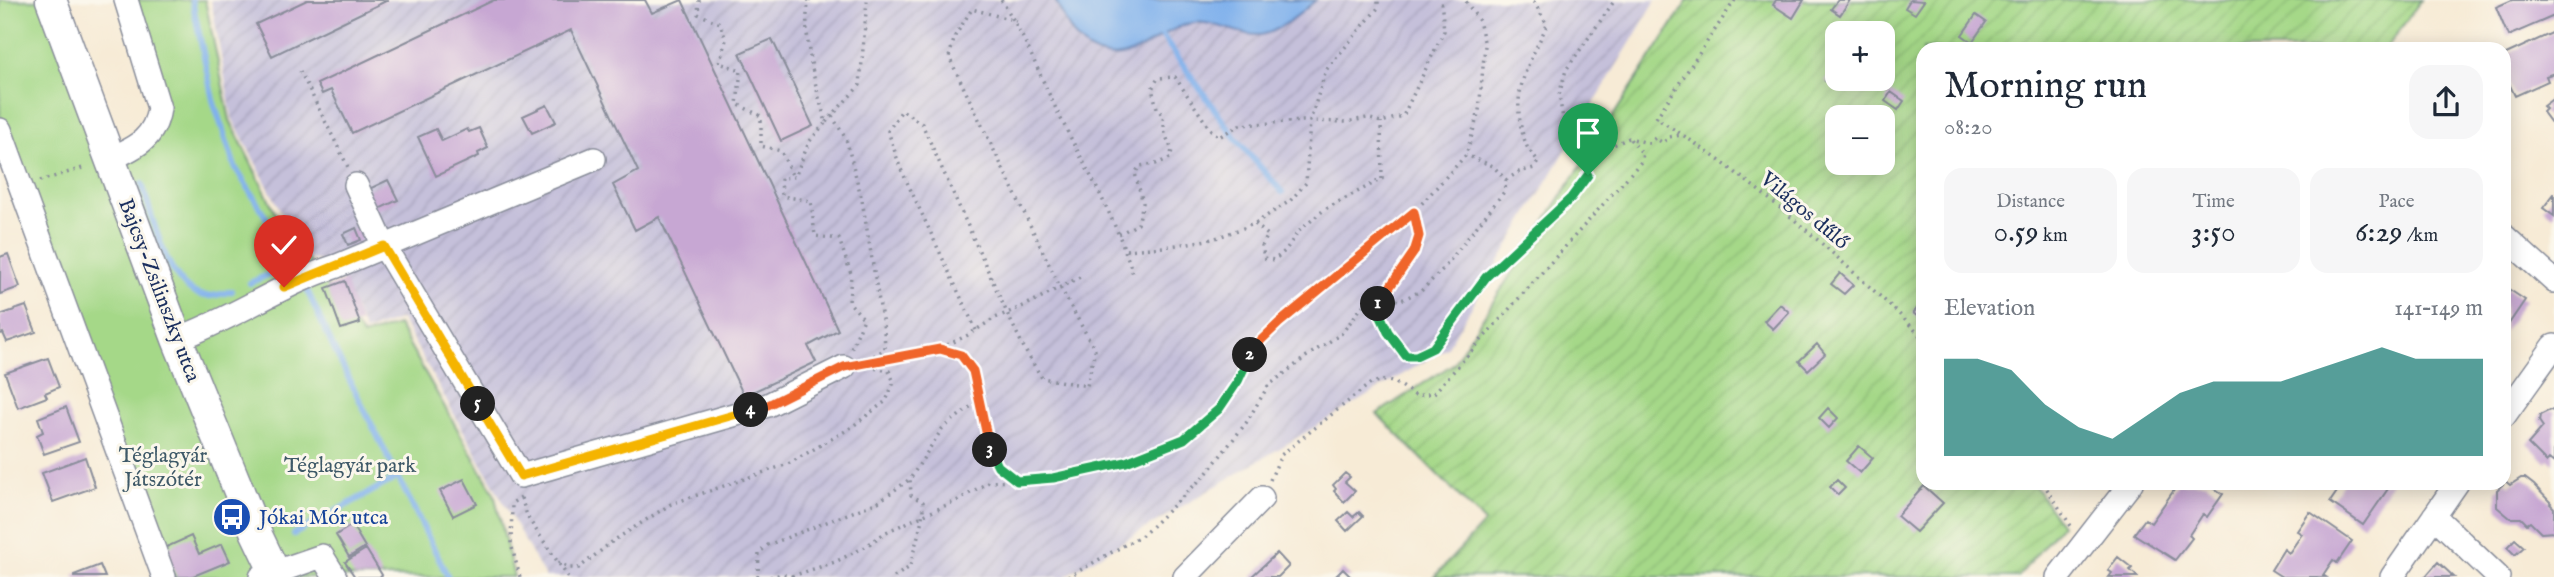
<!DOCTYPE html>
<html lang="en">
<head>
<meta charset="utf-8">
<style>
  body { margin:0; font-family:"IM FELL English",serif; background:#f6f6f7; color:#1f2937; height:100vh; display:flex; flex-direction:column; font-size:26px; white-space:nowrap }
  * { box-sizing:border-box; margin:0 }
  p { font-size:23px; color:#747a83 }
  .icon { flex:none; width:38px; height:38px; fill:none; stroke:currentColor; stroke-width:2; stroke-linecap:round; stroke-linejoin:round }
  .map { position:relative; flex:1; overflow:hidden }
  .panel { position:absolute; left:1916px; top:42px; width:595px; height:448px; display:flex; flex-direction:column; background:#fff; border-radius:21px; box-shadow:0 4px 18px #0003 }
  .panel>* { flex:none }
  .buttons { position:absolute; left:1825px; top:21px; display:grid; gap:14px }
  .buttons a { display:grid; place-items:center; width:70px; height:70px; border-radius:14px; background:#fff; box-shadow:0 4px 18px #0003; font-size:35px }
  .pin { position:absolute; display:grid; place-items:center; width:60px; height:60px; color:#fff; margin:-72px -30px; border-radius:50% 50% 50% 0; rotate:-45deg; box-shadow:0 0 7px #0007 }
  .pin .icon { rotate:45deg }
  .km { position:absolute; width:35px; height:35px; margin:-18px; border-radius:50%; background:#222; color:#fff; font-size:19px; line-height:35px; text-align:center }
  .round { display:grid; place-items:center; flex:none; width:74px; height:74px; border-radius:21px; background:#f6f6f7 }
  .head { display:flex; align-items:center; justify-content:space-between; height:119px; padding:0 28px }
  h1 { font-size:38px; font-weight:600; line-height:52px }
  .figures { display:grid; grid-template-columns:repeat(3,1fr); gap:10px; height:119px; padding:7px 28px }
  .figures div { display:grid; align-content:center; border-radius:18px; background:#f6f6f7; text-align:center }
  .figures b { font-size:30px; font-weight:600 }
  .figures small { font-size:19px; font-weight:400 }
  .figures p { font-size:19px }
  .chart { height:196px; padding:14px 28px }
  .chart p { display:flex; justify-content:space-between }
  .chart svg { width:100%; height:126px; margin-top:7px; fill:#0f766e; opacity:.7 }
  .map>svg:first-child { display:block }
</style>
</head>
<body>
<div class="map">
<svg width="2554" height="577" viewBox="0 0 2554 577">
  <defs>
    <pattern id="industrial-furrows" width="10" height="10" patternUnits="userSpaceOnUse" patternTransform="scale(1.75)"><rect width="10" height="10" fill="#c5c0da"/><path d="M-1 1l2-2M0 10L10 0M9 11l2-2" fill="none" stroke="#a9a5be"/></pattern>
    <pattern id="garden-furrows" width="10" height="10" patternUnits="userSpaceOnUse" patternTransform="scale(1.75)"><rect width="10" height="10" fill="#a5d888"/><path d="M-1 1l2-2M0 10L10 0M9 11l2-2" fill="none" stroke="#8dba78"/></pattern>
  </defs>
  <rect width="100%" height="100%" fill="#fbf7ec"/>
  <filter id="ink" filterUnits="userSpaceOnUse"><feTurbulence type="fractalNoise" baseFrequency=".0143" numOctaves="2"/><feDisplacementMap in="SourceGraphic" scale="14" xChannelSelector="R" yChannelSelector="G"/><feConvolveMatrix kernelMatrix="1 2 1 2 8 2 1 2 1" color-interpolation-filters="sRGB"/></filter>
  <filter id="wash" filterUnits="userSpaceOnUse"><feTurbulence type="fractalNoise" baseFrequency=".00686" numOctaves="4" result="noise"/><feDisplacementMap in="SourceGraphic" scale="28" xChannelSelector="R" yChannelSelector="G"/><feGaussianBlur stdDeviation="1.57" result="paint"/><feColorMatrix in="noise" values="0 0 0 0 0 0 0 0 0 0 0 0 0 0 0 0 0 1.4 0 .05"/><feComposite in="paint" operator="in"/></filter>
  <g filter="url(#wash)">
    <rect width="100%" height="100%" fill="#f7ebd6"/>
    <path fill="url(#industrial-furrows)" d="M 211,0 L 1656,0 L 1447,348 L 1064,577 L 545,577 L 401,319 L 365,332 L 337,266 L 305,257 L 232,118 Z"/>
    <path fill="#a5d888" stroke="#608473" stroke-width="2" d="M 0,0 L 51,0 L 110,159 L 157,123 L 126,0 L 205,0 L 230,120 L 278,218 L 363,336 L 398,325 L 494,493 L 514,577 L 164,577 L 0,135 Z"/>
    <path fill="url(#garden-furrows)" stroke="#608473" stroke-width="2" fill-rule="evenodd" d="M 1688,0 L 2421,0 L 2386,49 L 1923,49 L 1923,483 L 2033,483 L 2061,525 L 2018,577 L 1434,577 L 1485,522 L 1377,414 L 1453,364 ZM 1838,33 L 1883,33 L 1883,79 L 1838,79 ZM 1838,117 L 1883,117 L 1883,163 L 1838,163 Z"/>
    <path fill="#80b1ec" stroke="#4e70a5" stroke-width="2" d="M 1055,0 L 1316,0 C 1304,11 1274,36 1257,35 C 1233,35 1210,16 1184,25 C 1162,32 1132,62 1106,56 C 1075,50 1068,25 1055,0 Z"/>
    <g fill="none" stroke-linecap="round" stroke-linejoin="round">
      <path stroke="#80b1ec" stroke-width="6" d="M 192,0 L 213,100 L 235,167 L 296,266 L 333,347 L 448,577
        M 1163,37 L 1236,139 L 1282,192
        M 142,184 C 152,214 167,292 205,296 C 214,297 224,293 232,291
        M 250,283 L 294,263
        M 294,534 L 398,477"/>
    </g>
    <g id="blocks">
      <path fill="#c7a7d3" d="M 307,0 L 388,0 L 272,56 L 256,24 Z
        M 494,0 L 645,0 L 652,13 L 682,0 L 838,330 L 808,346 L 816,362 L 744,396 L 659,217 L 635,230 L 613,185 L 638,171 L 571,30 L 352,133 L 331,90 L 322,94 L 317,84 Z
        M 1776,0 L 1804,0 L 1793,18 L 1773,5 Z
        M 1838,0 L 1850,0 L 1840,15 L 1831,9 Z
        M 1910,0 L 1924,1 L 1915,14 L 1905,8 Z
        M 2512,0 L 2554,0 L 2554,16 L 2508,36 L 2496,7 Z
        M 1976,15 L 1986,22 L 1972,42 L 1962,35 Z
        M 2554,32 L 2554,73 L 2546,76 L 2548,81 L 2515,96 L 2504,73 L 2504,55 Z
        M 772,39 L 813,126 L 781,141 L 740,53 Z
        M 1838,63 L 1838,78 L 1833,85 L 1825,81 Z
        M 1891,92 L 1904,101 L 1898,110 L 1885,101 Z
        M 2554,98 L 2554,127 L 2543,112 L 2546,109 L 2543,106 Z
        M 547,105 L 556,122 L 532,133 L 523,116 Z
        M 479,128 L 488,148 L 478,153 L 479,156 L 436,176 L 418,137 L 436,129 L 442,141 L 467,129 L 469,132 Z
        M 388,180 L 398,200 L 377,210 L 367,190 Z
        M 2554,194 L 2554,216 L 2543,208 Z
        M 356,228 L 361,240 L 348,245 L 343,234 Z
        M 8,254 L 20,287 L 0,294 L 0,257 Z
        M 1840,273 L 1853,285 L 1844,294 L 1831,284 Z
        M 345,281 L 360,323 L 341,329 L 326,288 Z
        M 2504,286 L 2525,300 L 2504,331 Z
        M 1923,302 L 1923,321 L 1913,313 Z
        M 1780,304 L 1789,312 L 1773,329 L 1764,321 Z
        M 26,306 L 36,332 L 7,342 L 3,333 L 0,334 L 0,315 Z
        M 1817,344 L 1825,354 L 1808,370 L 1799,361 Z
        M 48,358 L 59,387 L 45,393 L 47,397 L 18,408 L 5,373 Z
        M 66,407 L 79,442 L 44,454 L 37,435 L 43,432 L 38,418 Z
        M 1828,408 L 1838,418 L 1829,428 L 1819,418 Z
        M 2550,410 L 2554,411 L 2554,463 L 2549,459 L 2546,462 L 2528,444 L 2543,427 L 2539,421 L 2540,415 Z
        M 1859,446 L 1873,458 L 1860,473 L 1846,461 Z
        M 85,457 L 95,487 L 53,502 L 42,473 Z
        M 1345,473 L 1350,477 L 1345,482 L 1355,491 L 1344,502 L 1334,491 L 1336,489 L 1333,485 Z
        M 2521,478 L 2525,478 L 2534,485 L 2551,503 L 2550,504 L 2554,508 L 2554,532 L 2541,533 L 2530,522 L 2527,524 L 2521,518 L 2510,518 L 2497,507 L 2497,490 L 2504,483 L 2504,480 L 2510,485 Z
        M 464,479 L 477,504 L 453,516 L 440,491 Z
        M 1837,480 L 1845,488 L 1838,495 L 1830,487 Z
        M 2179,483 L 2206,483 L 2223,494 L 2207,517 L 2203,514 L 2189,535 L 2192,538 L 2175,560 L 2134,534 L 2145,519 L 2151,523 Z
        M 2343,483 L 2392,483 L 2363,525 L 2330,502 Z
        M 1924,486 L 1943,503 L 1916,532 L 1897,516 Z
        M 1348,512 L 1353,517 L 1359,512 L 1363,516 L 1347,531 L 1338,521 Z
        M 2310,512 L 2352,541 L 2337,563 L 2333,560 L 2323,575 L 2326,577 L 2282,577 L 2271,570 L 2284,549 L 2289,553 L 2302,534 L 2297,531 Z
        M 352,525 L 365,547 L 349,557 L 336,535 Z
        M 191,536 L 199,554 L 222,544 L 230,561 L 191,577 L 177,577 L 162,549 Z
        M 2515,539 L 2524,547 L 2515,555 L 2507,547 Z
        M 366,549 L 382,575 L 379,577 L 355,577 L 345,562 Z
        M 1277,553 L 1289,566 L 1278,577 L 1251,577 Z
        M 2118,557 L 2132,568 L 2130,570 L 2138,577 L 2109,577 L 2112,573 L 2108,570 Z
        M 2438,562 L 2454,577 L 2425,577 Z
        M 100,565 L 105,577 L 74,577 L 74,575 Z
        M 1343,569 L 1351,577 L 1335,577 Z"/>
    </g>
  </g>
  <g filter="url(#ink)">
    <use href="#blocks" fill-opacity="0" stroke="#898d9a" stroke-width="2"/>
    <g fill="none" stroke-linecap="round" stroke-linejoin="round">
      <defs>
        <path id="minor" d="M 0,130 L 164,577
          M 110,159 C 137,147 155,138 159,108 L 126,0
          M 356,185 L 384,246 L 521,476 L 768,405 L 844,367
          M 2504,236 L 2554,281
          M 177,339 C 233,319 281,284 337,266 L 594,159
          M 2504,416 L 2554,346
          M 2434,516 L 2498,577
          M 261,577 L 322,556 L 335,577
          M 1185,577 L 1262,498
          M 2058,577 L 2131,483
          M 2392,577 L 2457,483"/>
        <path id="major" d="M 51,0 L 177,339 L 256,533 L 277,577"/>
      </defs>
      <use href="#minor" stroke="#898d9a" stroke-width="26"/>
      <use href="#major" stroke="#898d9a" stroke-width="33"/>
      <path stroke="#898d9a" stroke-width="3.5" stroke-dasharray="2 5" stroke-linecap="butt" d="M 699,0 L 698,14 L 720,23 L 726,40 L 719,63 L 741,70 L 737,104 L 761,116 L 761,146 L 781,151 L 793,177
        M 809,0 C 801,34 816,89 826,122 L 809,142 L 795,177 L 781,178 L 782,196 L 811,201 L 815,236 L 839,239 L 851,274 L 849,302 L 864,319 L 851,349
        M 1001,0 C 1026,37 1041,79 1061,119 C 1087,170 1116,219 1133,274
        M 1735,0 L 1656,118 C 1726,161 1790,214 1850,269 C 1875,292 1901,314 1923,339
        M 300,71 L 348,167
        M 832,116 L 846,139 L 862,200 L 884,331 L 885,349 L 865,361
        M 826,122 L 860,85 L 867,0
        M 1587,148 L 1609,147 L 1629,138 L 1648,143 L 1655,138 L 1663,143 L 1669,137 L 1682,135
        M 1506,180 L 1519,172 L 1534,168 L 1538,162 C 1535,155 1528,151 1526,144 C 1508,95 1527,68 1547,25 L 1533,0
        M 40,181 L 86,167
        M 1255,224 L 1268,235 L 1262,246 L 1264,258 L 1274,260 L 1285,251 L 1298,232 L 1325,209 L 1382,179 L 1381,122
        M 1119,234 L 1138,224 L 1143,203 L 1135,173 L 1140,166 L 1156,164 L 1170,158 L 1172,150 L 1165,134 L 1163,116 L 1157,108 L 1152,89 L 1158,78 L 1175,77 L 1210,129 L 1219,137 L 1239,125 L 1303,121 L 1346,122 L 1367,118 L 1381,122 L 1403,116 L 1444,31 L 1441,0
        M 1126,250 L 1164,247 L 1213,239 L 1254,224 L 1290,201 L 1306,183 L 1310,121 L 1326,70 L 1378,8 L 1378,0
        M 1383,294 L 1414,252 L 1419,236 L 1414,212 L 1466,155 L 1479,111 L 1485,45 L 1479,21 L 1465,0
        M 1376,306 L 1383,294 L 1399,301 L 1421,291 L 1444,268 L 1504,192 L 1506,180 L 1493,166 L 1466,155
        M 976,330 L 900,167 L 888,131 L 902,110 L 922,124 L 1007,313 L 1026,352 L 1042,378 L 1087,386 L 1095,350 L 1060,287 L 949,57 L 955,36 L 972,9 L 1016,21
        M 941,348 L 968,335 L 995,318 L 1026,305 L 1082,276
        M 863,364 C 887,359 913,350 938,349 C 987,347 976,418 989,449 C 996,464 1005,472 1017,481 C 1084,476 1171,460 1218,410 C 1236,391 1240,365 1255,345 C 1269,328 1290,314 1307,299 C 1342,270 1378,241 1414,212
        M 1270,480 L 1281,455 L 1371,383 C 1391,377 1399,384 1416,396 L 1434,393 L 1641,162 L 1643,154 L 1629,138
        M 2043,483 L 2071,526
        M 521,498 L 528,518 L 568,577
        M 558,562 L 569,568 L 579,568 L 613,541 L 671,504 L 788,464 L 849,429 L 886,401 L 894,382 L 889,371 L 863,366
        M 792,576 L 835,562 L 865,547 L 886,532 L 958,500 L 989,482 L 1016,481
        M 520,577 L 511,544 L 512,503 L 521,497
        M 758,577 L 759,553 L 768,545 L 878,502 L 910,479 L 942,429 L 979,400
        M 770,577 L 781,574 L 792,576
        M 894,577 L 910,567 C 914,546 924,523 923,502 L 911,495 L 910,479
        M 1068,577 L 1144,534 L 1206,474 L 1246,423 L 1268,386 L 1307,356 L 1341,334 L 1365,303 L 1376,306 L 1388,332 L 1406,356 L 1416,356 L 1433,348 L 1486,277 L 1571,198 L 1588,175 L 1591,159 L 1587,148 L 1563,119 L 1559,95 L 1566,70 L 1615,0"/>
      <use href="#minor" stroke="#fff" stroke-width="23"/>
      <use href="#major" stroke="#fff" stroke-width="30"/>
    </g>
  </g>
  <g fill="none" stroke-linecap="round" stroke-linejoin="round" filter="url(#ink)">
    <defs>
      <path id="split-1" d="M 1378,304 L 1376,306 L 1388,332 L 1406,356 L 1416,356 L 1433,348 L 1486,277 L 1571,198 L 1588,175"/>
      <path id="split-2" d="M 1250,355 L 1255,346 L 1279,323 L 1414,212 L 1419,236 L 1414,252 L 1378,304"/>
      <path id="split-3" d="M 990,450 L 998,466 L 1017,481 L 1053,478 L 1126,462 L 1184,439 L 1219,409 L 1238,381 L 1250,355"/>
      <path id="split-4" d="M 751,410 L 768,405 L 844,367 L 940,349 L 961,355 L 973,371 L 990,450"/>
      <path id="split-5" d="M 478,404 L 521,476 L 751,410"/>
      <path id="split-6" d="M 284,287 L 384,246 L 478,404"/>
    </defs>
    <use href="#split-1" stroke="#fff" stroke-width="14"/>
    <use href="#split-2" stroke="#fff" stroke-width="14"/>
    <use href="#split-3" stroke="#fff" stroke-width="14"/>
    <use href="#split-4" stroke="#fff" stroke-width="14"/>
    <use href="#split-5" stroke="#fff" stroke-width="14"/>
    <use href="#split-6" stroke="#fff" stroke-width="14"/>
    <use href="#split-1" stroke="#22a559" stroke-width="9"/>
    <use href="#split-2" stroke="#f0652b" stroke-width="9"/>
    <use href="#split-3" stroke="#22a559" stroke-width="9"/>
    <use href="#split-4" stroke="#f0652b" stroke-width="9"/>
    <use href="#split-5" stroke="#f5b400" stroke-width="9"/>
    <use href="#split-6" stroke="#f5b400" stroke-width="9"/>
  </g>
  <defs>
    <symbol id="bus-disc" viewBox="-11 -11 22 22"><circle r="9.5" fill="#1a4fb4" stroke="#fbf7ec"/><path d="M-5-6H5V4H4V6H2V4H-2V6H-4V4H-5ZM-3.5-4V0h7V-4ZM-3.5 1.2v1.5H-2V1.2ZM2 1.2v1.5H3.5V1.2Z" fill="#fff"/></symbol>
  </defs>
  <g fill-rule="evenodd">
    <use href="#bus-disc" x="210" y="495" width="44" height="44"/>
  </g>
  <g text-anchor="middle" stroke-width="6" stroke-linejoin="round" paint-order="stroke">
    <g font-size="21" fill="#1b2f5e" stroke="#fbf7ec">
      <text transform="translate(1805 210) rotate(40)" y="7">Világos dűlő</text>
      <text transform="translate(160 290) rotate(69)" y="7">Bajcsy-Zsilinszky utca</text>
    </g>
    <g font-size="21" fill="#3e5968" stroke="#fbf7ec">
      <text x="163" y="462">Téglagyár<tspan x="163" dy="24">Játszótér</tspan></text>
      <text x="350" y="472">Téglagyár park</text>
    </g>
    <g font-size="21" fill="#164399" stroke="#fbf7ec" text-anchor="start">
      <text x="259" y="524">Jókai Mór utca</text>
    </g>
  </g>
</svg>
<div class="buttons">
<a>+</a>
<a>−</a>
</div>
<div class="pin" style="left:1588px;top:175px;background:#1e9e55"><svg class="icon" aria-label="arrive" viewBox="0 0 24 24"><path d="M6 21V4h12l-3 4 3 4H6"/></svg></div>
<div class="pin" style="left:284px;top:287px;background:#d93025"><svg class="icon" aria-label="check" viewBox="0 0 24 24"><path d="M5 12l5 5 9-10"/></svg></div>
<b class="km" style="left:1378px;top:304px">1</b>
<b class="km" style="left:1250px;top:355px">2</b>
<b class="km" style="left:990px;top:450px">3</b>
<b class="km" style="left:751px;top:410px">4</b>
<b class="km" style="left:478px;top:404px">5</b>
<section class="panel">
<div class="head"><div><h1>Morning run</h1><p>08:20</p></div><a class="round"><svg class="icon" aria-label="share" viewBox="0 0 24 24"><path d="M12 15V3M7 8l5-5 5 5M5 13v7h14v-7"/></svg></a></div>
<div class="figures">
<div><p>Distance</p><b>0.59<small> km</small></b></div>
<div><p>Time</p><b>3:50</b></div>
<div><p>Pace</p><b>6:29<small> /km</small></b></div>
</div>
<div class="chart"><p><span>Elevation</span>141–149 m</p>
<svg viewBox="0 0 160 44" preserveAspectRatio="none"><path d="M0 44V10L10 10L20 14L30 26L40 34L50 38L60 30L70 22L80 18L90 18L100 18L110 14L120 10L130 6L140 10L150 10L160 10V44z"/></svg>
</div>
</section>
</div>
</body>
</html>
